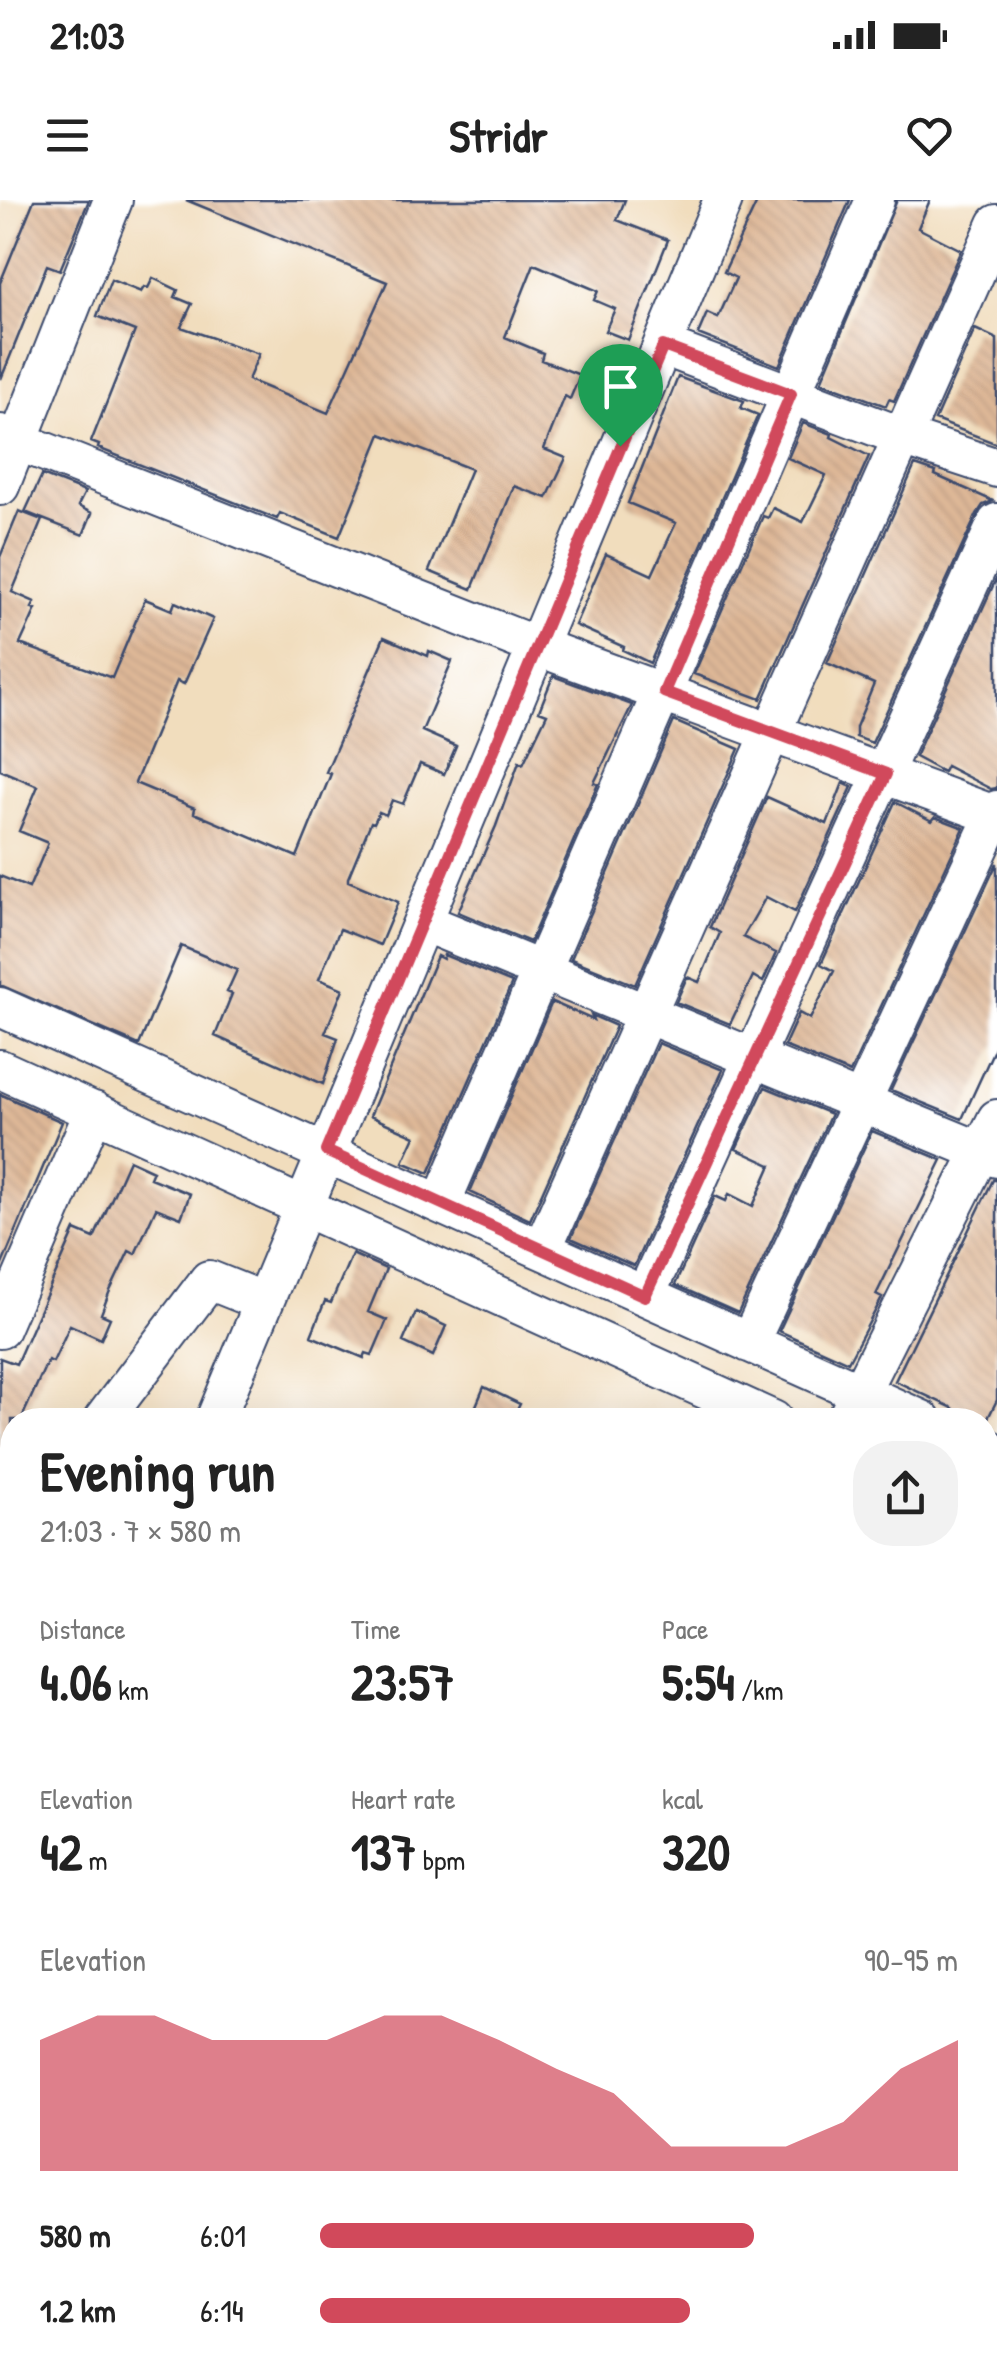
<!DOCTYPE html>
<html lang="en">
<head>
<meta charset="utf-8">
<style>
  body { margin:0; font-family:"Patrick Hand",sans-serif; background:#f2f2f2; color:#222; height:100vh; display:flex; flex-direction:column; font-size:38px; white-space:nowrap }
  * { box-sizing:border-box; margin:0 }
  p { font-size:32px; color:#767676 }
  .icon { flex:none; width:55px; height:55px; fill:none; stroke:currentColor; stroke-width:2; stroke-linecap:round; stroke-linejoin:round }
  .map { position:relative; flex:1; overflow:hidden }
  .drawer { position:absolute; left:0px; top:1208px; width:998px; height:962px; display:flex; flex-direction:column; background:#fff; border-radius:40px 40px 0 0; box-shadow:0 10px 40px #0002 }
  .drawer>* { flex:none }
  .pin { position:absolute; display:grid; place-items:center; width:85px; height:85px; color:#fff; margin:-102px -42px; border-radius:50% 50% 50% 0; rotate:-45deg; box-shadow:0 0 10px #0007 }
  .pin .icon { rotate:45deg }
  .round { display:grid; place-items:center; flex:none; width:105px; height:105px; border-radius:40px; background:#f2f2f2 }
  .summary { display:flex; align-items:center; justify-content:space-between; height:170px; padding:0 40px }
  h1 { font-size:55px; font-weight:700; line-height:75px }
  .stats { display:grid; grid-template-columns:repeat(3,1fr); gap:15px; height:170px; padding:10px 40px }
  .stats div { display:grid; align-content:center }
  .stats b { font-size:50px; font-weight:700 }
  .stats small { font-size:28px; font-weight:400 }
  .stats p { font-size:28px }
  .chart { height:280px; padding:20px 40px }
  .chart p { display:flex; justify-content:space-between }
  .chart svg { width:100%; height:180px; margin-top:10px; fill:#d1495b; opacity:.7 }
  ul { padding:0 40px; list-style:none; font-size:32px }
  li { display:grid; grid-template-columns:160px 120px 1fr; align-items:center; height:75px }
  li i { height:25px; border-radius:12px; background:#d1495b }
  .status { display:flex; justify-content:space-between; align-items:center; height:70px; padding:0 50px; background:#fff; direction:ltr }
  .status svg { height:28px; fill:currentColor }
  header { display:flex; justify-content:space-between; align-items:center; height:130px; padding:0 40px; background:#fff; font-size:45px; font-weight:700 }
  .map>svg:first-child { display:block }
</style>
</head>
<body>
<div class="status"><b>21:03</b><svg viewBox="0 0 49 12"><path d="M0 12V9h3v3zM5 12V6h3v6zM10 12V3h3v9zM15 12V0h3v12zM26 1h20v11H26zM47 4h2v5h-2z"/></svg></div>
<header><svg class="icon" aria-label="menu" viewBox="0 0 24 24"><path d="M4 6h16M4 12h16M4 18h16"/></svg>Stridr<svg class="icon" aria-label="heart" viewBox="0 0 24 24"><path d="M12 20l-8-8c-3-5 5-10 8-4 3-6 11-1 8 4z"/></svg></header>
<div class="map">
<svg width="997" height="2169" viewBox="0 0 997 2169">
  <defs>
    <pattern id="building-back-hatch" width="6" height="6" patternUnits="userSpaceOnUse" patternTransform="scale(2.5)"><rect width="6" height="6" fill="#deb897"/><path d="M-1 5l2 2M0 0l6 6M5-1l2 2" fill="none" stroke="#be9e85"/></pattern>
  </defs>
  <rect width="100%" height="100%" fill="#fff"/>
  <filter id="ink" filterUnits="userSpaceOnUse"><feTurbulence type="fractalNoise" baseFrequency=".01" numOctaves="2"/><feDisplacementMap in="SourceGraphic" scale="20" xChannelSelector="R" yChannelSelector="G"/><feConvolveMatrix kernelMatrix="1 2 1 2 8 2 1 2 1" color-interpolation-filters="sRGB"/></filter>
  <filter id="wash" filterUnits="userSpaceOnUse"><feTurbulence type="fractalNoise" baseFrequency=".0048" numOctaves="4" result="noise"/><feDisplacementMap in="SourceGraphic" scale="40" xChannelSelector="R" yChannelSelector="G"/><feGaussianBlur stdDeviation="2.25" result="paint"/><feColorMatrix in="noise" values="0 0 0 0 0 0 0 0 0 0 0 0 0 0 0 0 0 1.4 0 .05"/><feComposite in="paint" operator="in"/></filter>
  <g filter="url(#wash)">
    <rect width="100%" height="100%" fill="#f1ddbd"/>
    <g id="blocks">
      <path fill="url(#building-back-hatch)" d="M 34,0 L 89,0 L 60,70 L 47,65 L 1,179 L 0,83 Z
        M 186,0 L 625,0 L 617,20 L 668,40 L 628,140 L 605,131 L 615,109 L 594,100 L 598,91 L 534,64 L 505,137 L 543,153 L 541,160 L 580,175 L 570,199 L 565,196 L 544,249 L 566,258 L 547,298 L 514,286 L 472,389 L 429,371 L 471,269 L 381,234 L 339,337 L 280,313 L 277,319 L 98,248 L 99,245 L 91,242 L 135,131 L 97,116 L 111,80 L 141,92 L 144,87 L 148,88 L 153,78 L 178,90 L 175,97 L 192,104 L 181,127 L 259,154 L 248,180 L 328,213 L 387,82 Z
        M 758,0 L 850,0 L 779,166 L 698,134 L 707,113 L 718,118 L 736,78 L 724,72 Z
        M 897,0 L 930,0 L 918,28 L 961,50 L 894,201 L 889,199 L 886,206 L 821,182 Z
        M 975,129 L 997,139 L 997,244 L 935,220 Z
        M 678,177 L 744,201 L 741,208 L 758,215 L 650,463 L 623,450 L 624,447 L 575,425 L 606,354 L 652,375 L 676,323 L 628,303 Z
        M 803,223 L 832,234 L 831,237 L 869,256 L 761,499 L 694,474 L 763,316 L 768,318 L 773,308 L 803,322 L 826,275 L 788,258 Z
        M 915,265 L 936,272 L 935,275 L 993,301 L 983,305 L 977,314 L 872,543 L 856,537 L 856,527 L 874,484 L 827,463 Z
        M 42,275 L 85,292 L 78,306 L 92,313 L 83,335 L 25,312 Z
        M 19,311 L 42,320 L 12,392 L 35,402 L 32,408 L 36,409 L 20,444 L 112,478 L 145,399 L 172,410 L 175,402 L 213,419 L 184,484 L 177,481 L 135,583 L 195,608 L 194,613 L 297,657 L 331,574 L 326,572 L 384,437 L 428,456 L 429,451 L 452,461 L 422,531 L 456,546 L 444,574 L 420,564 L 403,604 L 392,600 L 386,615 L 379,612 L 374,623 L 371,622 L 348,678 L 348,681 L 398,702 L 380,745 L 340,729 L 319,779 L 343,789 L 325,833 L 338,838 L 323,884 L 215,836 L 232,794 L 227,792 L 237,770 L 181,746 L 139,845 L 0,785 L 0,676 L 29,688 L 48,643 L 19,631 L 38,586 L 0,570 L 0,357 Z
        M 997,377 L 997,588 L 991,589 L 946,566 L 943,572 L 915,557 Z
        M 553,476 L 632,505 L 594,583 L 598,584 L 530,742 L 458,712 L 496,626 L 519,562 L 523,564 L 547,514 L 539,511 Z
        M 674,521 L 739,549 L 635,785 L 571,759 Z
        M 843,583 L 852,587 L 795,712 L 766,697 L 743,737 L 776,753 L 763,782 L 753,776 L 730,824 L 676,802 L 687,777 L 699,782 L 720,733 L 710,727 L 767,597 L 827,624 Z
        M 895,602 L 932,621 L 935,617 L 964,628 L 850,873 L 784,846 L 799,813 L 810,819 L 834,771 L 821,764 Z
        M 997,663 L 997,843 L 962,919 L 891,890 Z
        M 444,755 L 512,783 L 429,973 L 403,962 L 415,936 L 370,916 L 437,756 L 443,759 Z
        M 552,802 L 593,820 L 591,815 L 616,826 L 530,1020 L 470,992 Z
        M 658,843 L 723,870 L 634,1066 L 571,1038 Z
        M 765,887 L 831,914 L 738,1113 L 675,1085 L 715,996 L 726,1001 L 729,994 L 753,1006 L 771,965 L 736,949 Z
        M 0,894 L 62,922 L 1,1067 L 0,1067 Z
        M 872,931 L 942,960 L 876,1095 L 882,1098 L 848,1162 L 779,1131 Z
        M 129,960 L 153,971 L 150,978 L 190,994 L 181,1018 L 156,1008 L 135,1054 L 129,1051 L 109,1093 L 101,1114 L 110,1118 L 101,1139 L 70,1125 L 53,1162 L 48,1160 L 21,1220 L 12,1220 L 12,1239 L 0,1267 L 0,1158 L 16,1164 L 75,1030 L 94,1038 Z
        M 993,980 L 997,980 L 997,1200 L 987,1220 L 964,1220 L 950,1214 L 953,1208 L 895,1181 Z
        M 352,1054 L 386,1069 L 368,1112 L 387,1120 L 372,1155 L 366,1153 L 364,1158 L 311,1136 L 325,1101 L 331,1103 Z
        M 416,1112 L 446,1126 L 433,1156 L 403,1142 Z
        M 484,1187 L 520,1204 L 512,1220 L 470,1220 Z"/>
    </g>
  </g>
  <g filter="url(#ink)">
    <use href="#blocks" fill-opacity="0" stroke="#3b496c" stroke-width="2.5"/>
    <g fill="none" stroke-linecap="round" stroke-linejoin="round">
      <defs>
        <path id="minor" d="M 663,146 L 903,237 L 997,268
          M 0,234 L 536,446 L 997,616
          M 0,286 L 113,0
          M 423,722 L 997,958
          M 0,807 L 922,1220
          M 0,869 L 773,1220
          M 441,1003 L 875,0
          M 542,1049 L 997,24
          M 645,1096 L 997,323
          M 0,1129 L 94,911
          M 749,1143 L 997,610
          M 103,1220 L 209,1080 L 264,1102
          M 215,1220 L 723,0
          M 846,1220 L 997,919
          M 985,1247 L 997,1253
          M 985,1314 L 997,1319
          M 0,1470 L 12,1477
          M 0,1733 L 12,1704
          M 985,1953 L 997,1959
          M 962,2158 L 985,2169
          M 393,2169 L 399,2158"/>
      </defs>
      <use href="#minor" stroke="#3b496c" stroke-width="42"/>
      <use href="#minor" stroke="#fff" stroke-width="38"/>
    </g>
  </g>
  <g fill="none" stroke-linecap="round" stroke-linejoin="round" filter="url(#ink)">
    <defs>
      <path id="route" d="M 663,146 L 791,194 L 664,492 L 886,574 L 645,1096 L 326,951 Z"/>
    </defs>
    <use href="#route" stroke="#fff" stroke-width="20"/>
    <use href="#route" stroke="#d1495b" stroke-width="12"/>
  </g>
</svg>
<div class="pin" style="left:620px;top:246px;background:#1e9e55"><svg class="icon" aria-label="arrive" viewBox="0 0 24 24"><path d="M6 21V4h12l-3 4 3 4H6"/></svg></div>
<section class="drawer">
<div class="summary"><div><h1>Evening run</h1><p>21:03 · 7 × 580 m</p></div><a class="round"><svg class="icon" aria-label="share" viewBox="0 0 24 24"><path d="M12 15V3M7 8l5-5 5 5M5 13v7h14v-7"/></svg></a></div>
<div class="stats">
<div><p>Distance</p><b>4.06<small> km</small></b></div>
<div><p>Time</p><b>23:57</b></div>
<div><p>Pace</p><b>5:54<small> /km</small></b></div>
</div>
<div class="stats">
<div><p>Elevation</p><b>42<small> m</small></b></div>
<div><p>Heart rate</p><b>137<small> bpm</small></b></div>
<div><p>kcal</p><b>320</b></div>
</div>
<div class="chart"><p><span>Elevation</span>90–95 m</p>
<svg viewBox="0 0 160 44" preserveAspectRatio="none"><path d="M0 44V12L10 6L20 6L30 12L40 12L50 12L60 6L70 6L80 12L90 19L100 25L110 38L120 38L130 38L140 32L150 19L160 12V44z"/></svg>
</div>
<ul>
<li><b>580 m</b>6:01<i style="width:68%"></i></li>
<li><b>1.2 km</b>6:14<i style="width:58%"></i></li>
</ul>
</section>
</div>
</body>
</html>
